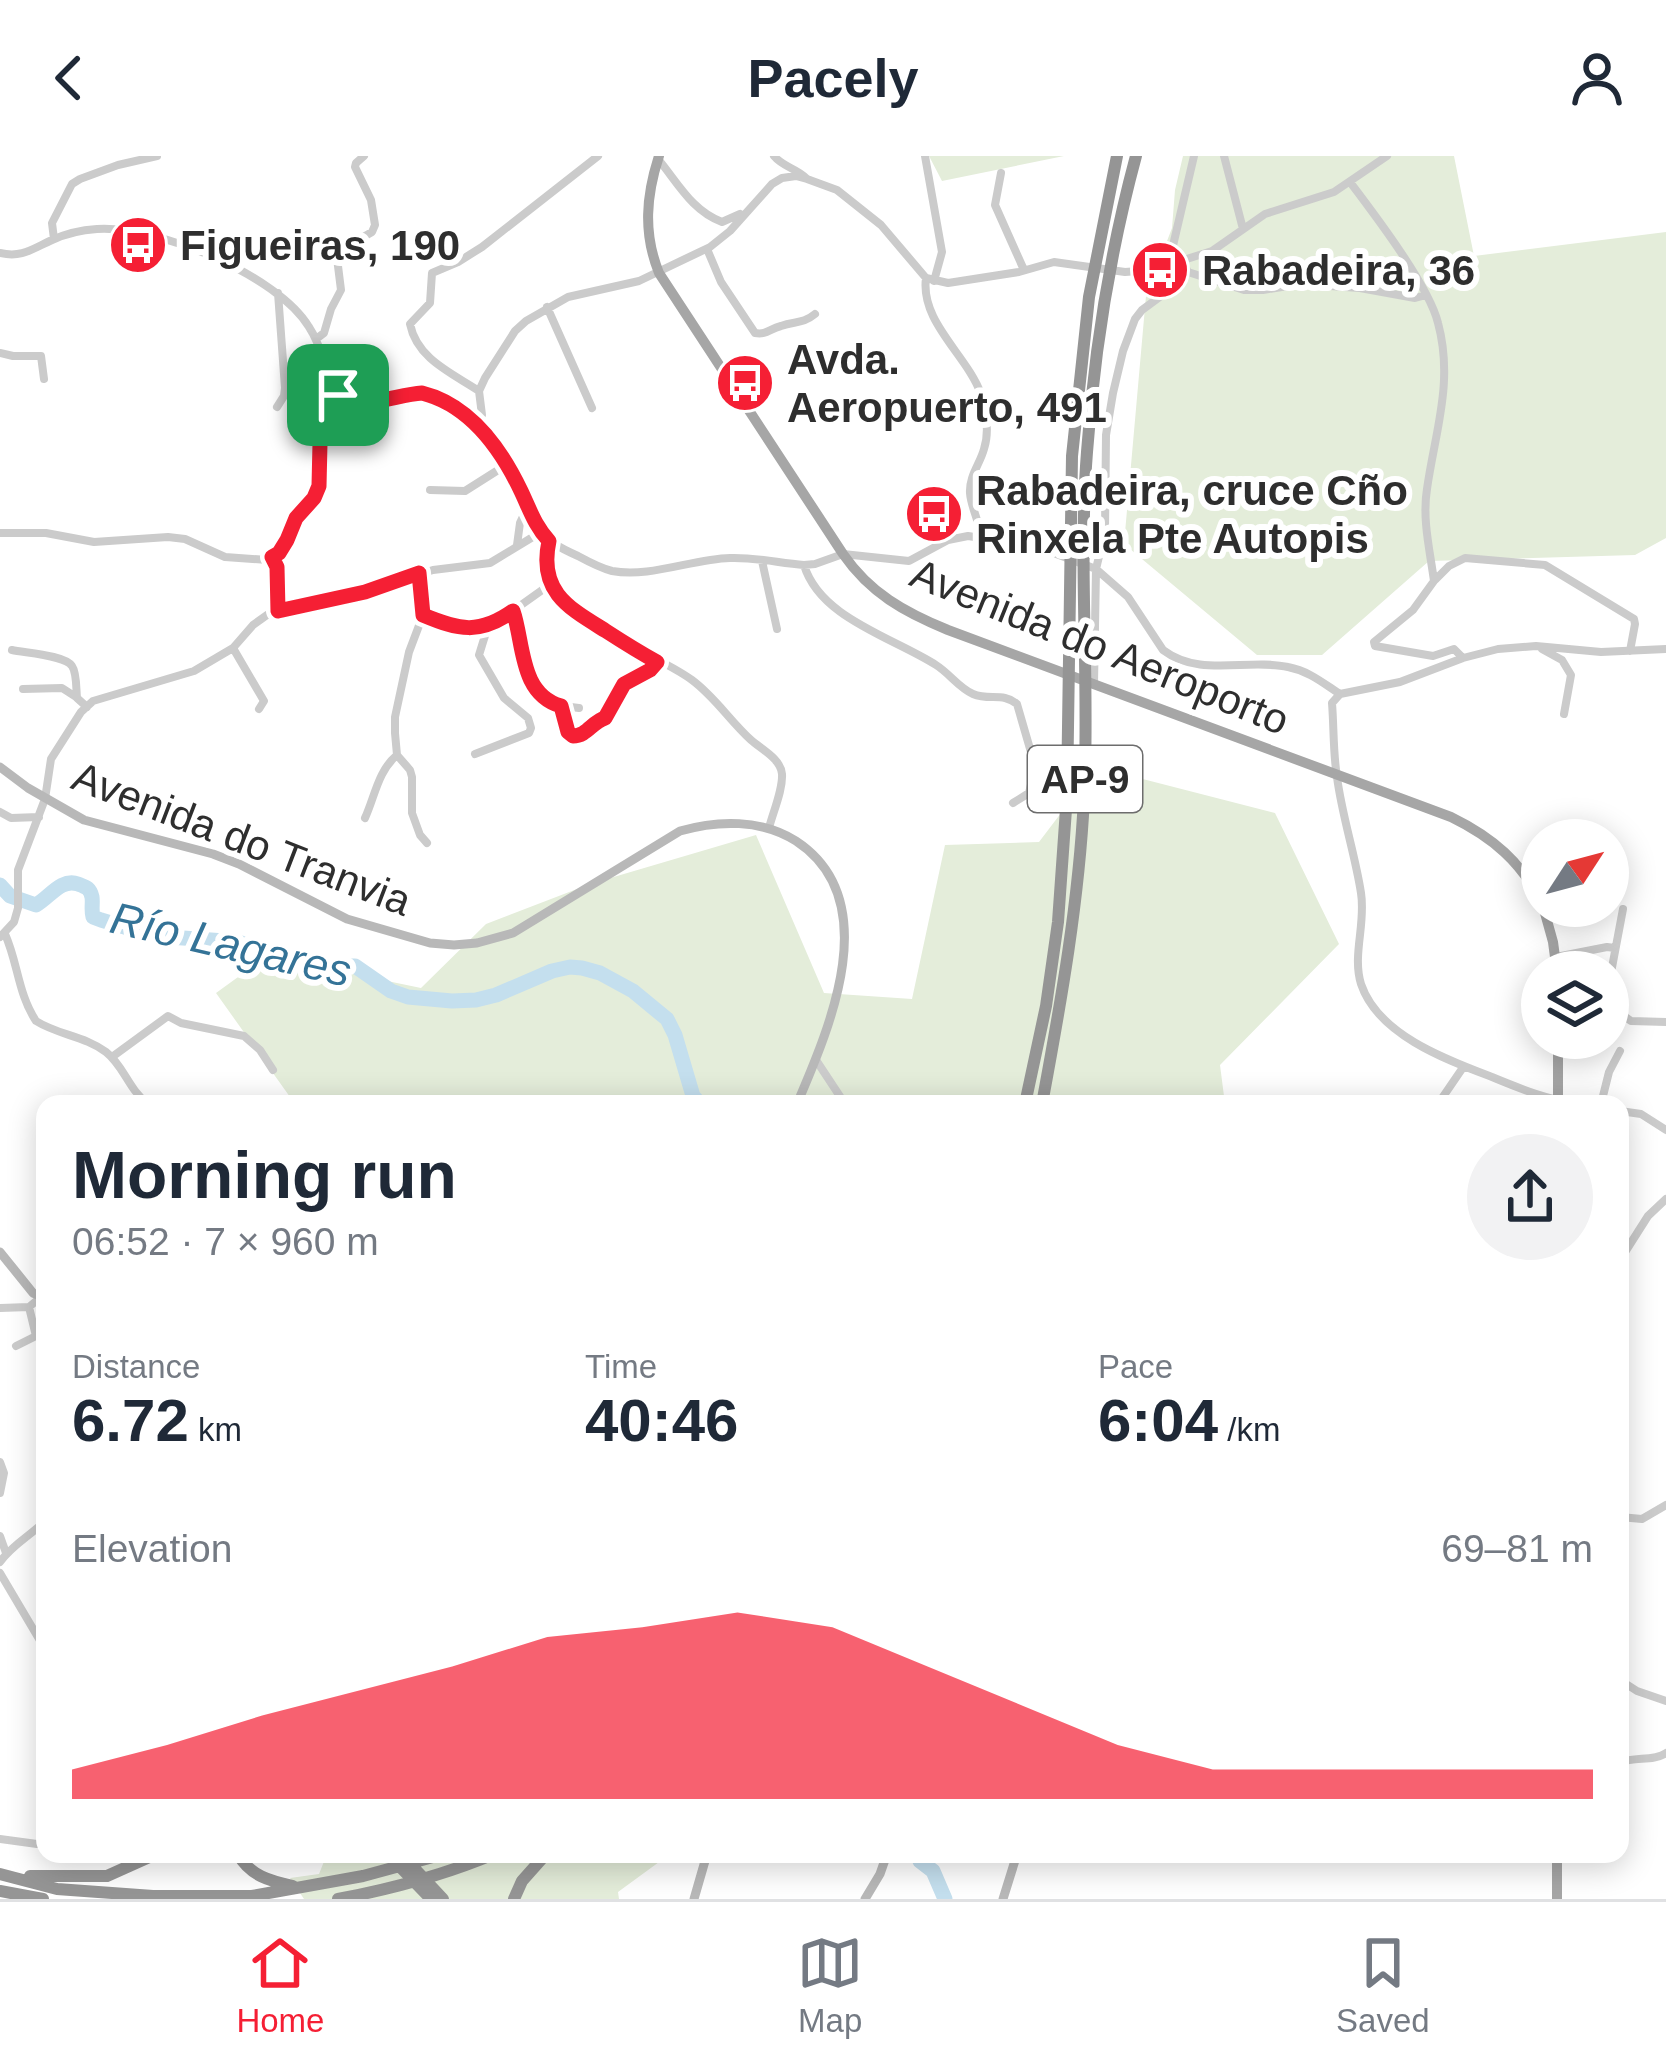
<!DOCTYPE html>
<html lang="en">
<head>
<meta charset="utf-8">
<style>
  body { margin:0; font-family:Arial,sans-serif; background:#f2f2f3; color:#1f2937; height:100vh; display:flex; flex-direction:column; font-size:45px; white-space:nowrap }
  * { box-sizing:border-box; margin:0 }
  p { font-size:39px; color:#747a83 }
  .icon { flex:none; width:66px; height:66px; fill:none; stroke:currentColor; stroke-width:2; stroke-linecap:round; stroke-linejoin:round }
  .map { position:relative; flex:1; overflow:hidden }
  .panel { position:absolute; left:36px; top:939px; width:1593px; height:768px; display:flex; flex-direction:column; background:#fff; border-radius:24px; box-shadow:0 6px 30px #0003 }
  .panel>* { flex:none }
  .needle { width:78px; rotate:54deg }
  .fabs { position:absolute; left:1521px; top:663px; display:grid; gap:24px }
  .fabs a { display:grid; place-items:center; width:108px; height:108px; border-radius:50%; background:#fff; box-shadow:0 6px 30px #0003; font-size:60px }
  .pin { position:absolute; display:grid; place-items:center; width:102px; height:102px; color:#fff; margin:-51px; border-radius:24px; box-shadow:0 6px 18px #0006 }
  .round { display:grid; place-items:center; flex:none; width:126px; height:126px; border-radius:63px; background:#f2f2f3 }
  .head { display:flex; align-items:center; justify-content:space-between; height:204px; padding:0 36px }
  h1 { font-size:66px; font-weight:800; line-height:90px }
  .figures { display:grid; grid-template-columns:repeat(3,1fr); gap:18px; height:204px; padding:12px 36px }
  .figures div { display:grid; align-content:center }
  .figures b { font-size:60px; font-weight:800 }
  .figures small { font-size:33px; font-weight:400 }
  .figures p { font-size:33px }
  .chart { height:336px; padding:24px 36px }
  .chart p { display:flex; justify-content:space-between }
  .chart svg { width:100%; height:216px; margin-top:12px; fill:#f51f34; opacity:.7 }
  header { display:flex; justify-content:space-between; align-items:center; height:156px; padding:0 36px; background:#fff; font-size:54px; font-weight:800 }
  .tabs { display:flex; justify-content:space-around; align-items:center; height:168px; border-top:3px solid #e0e1e3; background:#fff; font-size:33px; color:#747a83 }
  .tabs a { display:grid; justify-items:center; gap:6px }
  .tabs .current { color:#f51f34 }
  .map>svg:first-child { display:block }
</style>
</head>
<body>
<header><svg class="icon" aria-label="back" viewBox="0 0 24 24"><path d="M15 5l-7 7 7 7"/></svg>Pacely<svg class="icon" aria-label="person" viewBox="0 0 24 24"><circle cx="12" cy="8" r="4"/><path d="M4 21q1-7 8-7t8 7"/></svg></header>
<div class="map">
<svg width="1666" height="1743" viewBox="0 0 1666 1743">
  <rect width="100%" height="100%" fill="#fff"/>
  <path fill="#e4edda" d="M 929,0 L 1064,0 L 942,25 Z
    M 1183,0 L 1454,0 L 1474,100 L 1666,76 L 1666,382 L 1635,399 L 1429,405 L 1322,499 L 1257,499 L 1124,388 L 1146,140 L 1172,72 L 1175,34 Z
    M 1096,611 L 1275,657 L 1339,788 L 1220,909 L 1225,948 L 295,948 L 216,837 L 267,800 L 421,832 L 486,768 L 590,728 L 756,679 L 824,837 L 912,843 L 945,689 L 1039,686 Z
    M 327,1698 L 670,1698 L 618,1736 L 619,1743 L 304,1743 L 290,1722 L 319,1718 Z"/>
  <g fill="none" stroke-linecap="round" stroke-linejoin="round">
    <path stroke="#c4dfee" stroke-width="15" d="M 0,729 L 10,740 L 36,749 C 50,741 61,722 78,728 C 86,731 90,732 92,741 C 93,747 91,754 93,761 L 101,764 L 155,780 L 239,786 L 291,810 L 355,810 L 391,835 L 408,841 L 452,845 L 476,844 L 496,839 L 552,815 L 570,811 L 582,812 L 600,817 L 633,835 L 667,863 L 675,879 L 693,940 L 700,948
      M 917,1698 L 920,1705 L 933,1715 L 945,1743"/>
    <path stroke="#cbcbcb" stroke-width="8" d="M 774,0 C 783,11 796,12 806,22
      M 925,0 L 942,96 L 934,125
      M 1224,0 L 1243,73
      M 658,3 C 678,27 692,55 722,66 L 740,58
      M 1001,17 L 995,49 L 1024,114
      M 1350,26 C 1375,59 1429,130 1438,167 C 1454,226 1435,276 1427,333 C 1422,363 1430,395 1434,425 L 1413,454 L 1374,486 L 1375,490 L 1433,500 L 1454,493 L 1463,502
      M 54,83 L 52,67 L 72,28 L 80,23 L 118,9 L 157,0
      M 707,93 L 721,126 L 755,177 C 767,179 769,173 781,170 C 795,165 803,168 815,158
      M 0,97 C 22,102 32,93 52,84 C 65,78 82,74 97,73 C 156,69 278,119 309,171 C 323,192 326,218 338,239 C 373,263 406,220 452,250 C 502,281 508,321 536,368 C 546,385 560,392 578,400 C 589,406 600,412 612,415 C 650,422 692,403 730,402 C 755,401 779,407 804,409 L 815,408 L 843,398 L 909,405 L 948,384 L 968,380 L 981,382 L 1003,392 L 1051,396 L 1096,413 L 1128,441 L 1163,494 C 1200,522 1247,502 1288,511 C 1309,515 1323,527 1340,538
      M 1182,105 L 1188,116 L 1244,134 L 1263,134 L 1300,128 L 1360,132 L 1415,142 L 1426,139
      M 926,122 C 920,166 967,199 981,238 C 986,255 990,275 984,293 C 980,308 969,320 970,337 C 971,352 980,366 981,382
      M 547,151 L 592,252
      M 316,183 L 324,177 L 331,153 L 341,134 L 337,102 L 341,94 L 372,76 L 375,69 L 371,44 L 355,11 L 356,7 L 364,0
      M 0,197 L 13,200 L 41,200 L 44,223
      M 479,235 C 452,217 417,203 410,168 L 430,147 L 432,117 L 458,106 L 482,91 L 598,0
      M 277,251 L 284,240 L 285,232 L 278,137
      M 477,268 L 482,259 L 479,235 L 485,222 L 515,175 L 526,165 L 568,141 L 639,125 L 710,91 L 730,75 L 772,28 L 782,22 L 796,20 L 807,23 L 837,34 L 881,69 L 926,122 L 948,127 L 1019,116 L 1054,106 L 1125,116 L 1152,114 L 1212,95 L 1265,58 L 1334,36 L 1387,0
      M 430,334 L 465,335 L 506,309
      M 0,377 L 46,377 L 94,386 L 168,381 L 185,383 L 225,401 L 268,404 L 279,397 L 296,361 L 314,342 L 319,330 L 319,287 L 338,239
      M 549,385 C 533,466 642,487 692,524 C 715,541 730,565 751,584 C 761,593 781,603 782,618 C 783,634 773,656 769,672
      M 517,389 L 520,367 L 527,352
      M 272,401 L 276,411 L 279,455
      M 762,405 L 777,473
      M 804,409 C 820,462 892,481 936,509 C 949,517 959,532 973,538 C 989,545 1003,536 1017,548 L 1035,610 L 1029,637 L 1013,647
      M 419,417 L 423,459 L 409,496 L 395,561 L 395,577 L 397,599 L 410,614 L 412,621 L 412,657 L 420,679 L 427,687
      M 1435,424 L 1449,410 L 1465,402 L 1545,409 L 1634,463 L 1635,468 L 1630,495
      M 513,455 C 518,468 517,481 520,495 C 527,528 544,550 579,552
      M 423,459 C 446,469 467,475 493,469 L 552,427
      M 233,492 L 264,545 L 259,553
      M 1542,493 L 1562,504 L 1571,519 L 1564,558
      M 12,494 C 26,497 65,499 72,510 C 77,517 76,533 77,542 L 87,551
      M 1094,528 L 1096,413 L 1105,375 L 1106,279 L 1113,237 L 1123,195 L 1135,163 L 1142,154 L 1165,137 L 1178,118 L 1171,98 L 1194,0
      M 23,533 L 62,532 L 76,541
      M 561,550 L 569,576 L 573,580 C 587,579 592,566 605,562 L 624,528 L 650,514 L 657,506
      M 475,598 L 529,577 L 531,572 L 528,562 L 504,542 L 479,499 L 488,470
      M 0,656 L 11,662 L 39,661
      M 365,662 C 375,640 378,615 397,599
      M 1623,753 L 1610,822 L 1617,855 L 1631,865 L 1666,866
      M 5,778 C 18,807 18,838 36,865 C 58,879 85,880 106,896 C 124,910 129,934 148,948
      M 0,781 L 14,766 L 18,752 L 18,714 L 45,643 L 51,603 L 81,556 L 93,545 L 194,515 L 233,492 L 253,469 L 267,459 L 365,436 L 433,414 L 490,407 L 541,376
      M 1556,801 L 1607,791 L 1615,792
      M 112,901 L 168,860 L 181,867 L 244,880 L 260,894 L 273,914
      M 816,904 L 845,948
      M 1438,948 L 1464,910
      M 1579,948 C 1548,944 1521,933 1492,921 C 1447,904 1378,879 1361,828 C 1352,799 1366,768 1361,737 C 1355,698 1342,660 1337,621 C 1333,597 1334,572 1332,547 L 1340,538 L 1400,526 L 1463,502 L 1498,493 L 1536,490 L 1601,496 L 1666,493
      M 1601,948 L 1609,916 L 1620,895
      M 1620,955 L 1641,958 L 1666,974
      M 1620,1104 L 1648,1060 L 1666,1043
      M 0,1152 L 29,1151 L 41,1141
      M 16,1190 L 36,1180 L 29,1151
      M 0,1306 L 4,1317 L 0,1337
      M 1620,1361 L 1642,1363 L 1666,1349
      M 0,1380 L 6,1397
      M 0,1406 C 12,1389 30,1380 45,1365
      M 0,1417 L 45,1493
      M 1620,1524 L 1637,1535 L 1666,1545
      M 1620,1607 C 1635,1600 1652,1606 1666,1597
      M 0,1683 L 37,1688 L 45,1686"/>
    <path stroke="#b8b8b8" stroke-width="9" d="M 0,611 L 28,632 L 84,664 L 213,698 L 239,708 L 347,763 L 430,787 L 454,789 L 477,787 L 513,777 L 680,675 C 718,664 761,663 796,685 C 886,744 829,873 797,948
      M 0,1096 L 33,1137 L 45,1142
      M 694,1743 L 707,1698
      M 865,1743 L 880,1718 L 887,1698
      M 1003,1743 L 1017,1698"/>
    <path stroke="#a6a6a6" stroke-width="10" d="M 659,0 C 646,40 643,77 659,117 L 843,398 C 870,437 904,456 948,474 L 1451,661 C 1492,681 1522,706 1542,748
      M 1543,750 L 1553,786 L 1557,816
      M 1558,948 L 1558,882
      M 1557,1743 L 1557,1698"/>
    <path stroke="#959595" stroke-width="12" d="M 1025,948 L 1046,850 L 1058,766 L 1067,639 L 1072,300 L 1089,141 L 1117,0
      M 1042,948 C 1061,846 1079,745 1084,642 C 1090,527 1078,411 1087,296 C 1094,197 1110,96 1136,0
      M 238,1698 C 250,1720 270,1725 293,1730
      M 388,1698 L 431,1743
      M 401,1698 L 443,1743
      M 0,1718 L 57,1733 L 153,1740 L 252,1740 L 363,1720 L 444,1698
      M 30,1720 L 107,1720 L 156,1698
      M 0,1735 L 43,1743
      M 338,1743 C 391,1733 444,1719 494,1698
      M 514,1743 L 522,1725 L 546,1698"/>
  </g>
  <g fill="none" stroke-linecap="round" stroke-linejoin="round">
    <defs>
      <path id="route" d="M 422,237 C 470,249 501,293 521,335 C 530,354 535,370 549,385 C 538,436 569,452 606,475 C 623,486 639,496 657,506 L 650,514 L 624,528 L 605,562 C 592,566 587,580 573,580 L 568,576 L 561,550 C 519,538 524,486 513,455 C 479,479 459,474 423,459 L 419,417 L 365,436 L 278,455 L 277,411 L 272,401 L 279,397 L 287,384 L 296,362 L 314,342 L 319,330 L 320,287 L 335,244 L 338,239 C 363,255 394,239 422,237 Z"/>
    </defs>
    <use href="#route" stroke="#fff" stroke-width="24"/>
    <use href="#route" stroke="#f51f34" stroke-width="15"/>
  </g>
  <defs>
    <symbol id="bus-disc" viewBox="-11 -11 22 22"><circle r="9.5" fill="#f51f34" stroke="#fff"/><path d="M-5-6H5V4H4V6H2V4H-2V6H-4V4H-5ZM-3.5-4V0h7V-4ZM-3.5 1.2v1.5H-2V1.2ZM2 1.2v1.5H3.5V1.2Z" fill="#fff"/></symbol>
  </defs>
  <g fill-rule="evenodd">
    <use href="#bus-disc" x="105" y="56" width="66" height="66"/>
    <use href="#bus-disc" x="1127" y="81" width="66" height="66"/>
    <use href="#bus-disc" x="712" y="194" width="66" height="66"/>
    <use href="#bus-disc" x="901" y="325" width="66" height="66"/>
  </g>
  <g text-anchor="middle" stroke-width="12" stroke-linejoin="round" paint-order="stroke">
    <rect fill="#fff" stroke="#6d6d6d" stroke-width="3" x="1028" y="590" width="114" height="66" rx="9"/>
    <g font-size="39" font-weight="bold" fill="#2e2e2e">
      <text x="1085" y="637">AP-9</text>
    </g>
    <g font-size="42" font-weight="bold" fill="#2e2e2e" stroke="#fff" text-anchor="start">
      <text x="180" y="104">Figueiras, 190</text>
      <text x="1202" y="129">Rabadeira, 36</text>
      <text x="787" y="218">Avda.<tspan x="787" dy="48">Aeropuerto, 491</tspan></text>
      <text x="976" y="349">Rabadeira, cruce Cño<tspan x="976" dy="48">Rinxela Pte Autopis</tspan></text>
    </g>
    <g font-size="42" fill="#2e2e2e" stroke="#fff">
      <text transform="translate(1100 490) rotate(22)" y="15">Avenida do Aeroporto</text>
      <text transform="translate(242 682) rotate(21)" y="15">Avenida do Tranvia</text>
    </g>
    <g font-size="45" font-style="italic" fill="#347397" stroke="#fff">
      <text transform="translate(231 788) rotate(13)" y="16">Río Lagares</text>
    </g>
  </g>
</svg>
<div class="fabs">
<a><svg class="needle" viewBox="-14 -14 28 28"><path d="M0-13l5 13h-10z" fill="#e53935"/><path d="M0 13l5-13h-10z" fill="#747a83"/></svg></a>
<a><svg class="icon" aria-label="layers" viewBox="0 0 24 24"><path d="M12 4l9 5-9 5-9-5zM3 14l9 5 9-5"/></svg></a>
</div>
<div class="pin" style="left:338px;top:239px;background:#1e9e55"><svg class="icon" aria-label="arrive" viewBox="0 0 24 24"><path d="M6 21V4h12l-3 4 3 4H6"/></svg></div>
<section class="panel">
<div class="head"><div><h1>Morning run</h1><p>06:52 · 7 × 960 m</p></div><a class="round"><svg class="icon" aria-label="share" viewBox="0 0 24 24"><path d="M12 15V3M7 8l5-5 5 5M5 13v7h14v-7"/></svg></a></div>
<div class="figures">
<div><p>Distance</p><b>6.72<small> km</small></b></div>
<div><p>Time</p><b>40:46</b></div>
<div><p>Pace</p><b>6:04<small> /km</small></b></div>
</div>
<div class="chart"><p><span>Elevation</span>69–81 m</p>
<svg viewBox="0 0 160 44" preserveAspectRatio="none"><path d="M0 44V38L10 33L20 27L30 22L40 17L50 11L60 9L70 6L80 9L90 17L100 25L110 33L120 38L130 38L140 38L150 38L160 38V44z"/></svg>
</div>
</section>
</div>
<nav class="tabs">
<a class="current"><svg class="icon" aria-label="home" viewBox="0 0 24 24"><path d="M3 11l9-7 9 7M6 9v11h12V9"/></svg>Home</a>
<a><svg class="icon" aria-label="map" viewBox="0 0 24 24"><path d="M3 6l6-2 6 2 6-2v14l-6 2-6-2-6 2zM9 4v14M15 6v14"/></svg>Map</a>
<a><svg class="icon" aria-label="saved" viewBox="0 0 24 24"><path d="M7 4h10v16l-5-4-5 4z"/></svg>Saved</a>
</nav>
</body>
</html>
